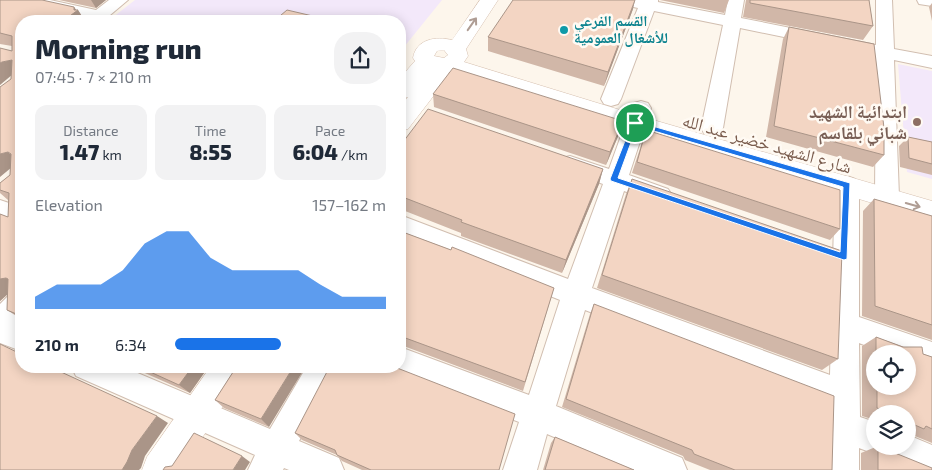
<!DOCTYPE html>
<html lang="en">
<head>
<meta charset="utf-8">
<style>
  body { margin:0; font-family:"Exo 2","Noto Naskh Arabic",sans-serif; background:#f2f2f3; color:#1f2937; height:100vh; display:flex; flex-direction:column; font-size:19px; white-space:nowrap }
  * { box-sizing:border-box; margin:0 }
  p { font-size:16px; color:#747a83 }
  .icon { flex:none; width:28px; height:28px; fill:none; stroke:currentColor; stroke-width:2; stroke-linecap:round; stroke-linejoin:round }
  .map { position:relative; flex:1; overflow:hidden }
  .side { position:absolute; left:15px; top:15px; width:391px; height:358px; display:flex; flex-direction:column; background:#fff; border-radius:20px; box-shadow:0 2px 12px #0003 }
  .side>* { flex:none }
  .fabs { position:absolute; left:866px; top:345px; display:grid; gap:10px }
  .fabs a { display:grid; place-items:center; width:50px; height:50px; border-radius:50%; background:#fff; box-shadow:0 2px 12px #0003; font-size:25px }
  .pin { position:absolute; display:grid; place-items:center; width:42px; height:42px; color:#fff; margin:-21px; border:2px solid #fff; border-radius:50%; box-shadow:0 1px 5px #0007 }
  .round { display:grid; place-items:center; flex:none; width:52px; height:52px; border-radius:20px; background:#f2f2f3 }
  .head { display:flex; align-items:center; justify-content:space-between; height:85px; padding:0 20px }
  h1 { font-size:28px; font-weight:800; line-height:38px }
  .figures { display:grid; grid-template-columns:repeat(3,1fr); gap:8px; height:85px; padding:5px 20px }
  .figures div { display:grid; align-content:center; border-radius:12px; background:#f2f2f3; text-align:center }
  .figures b { font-size:21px; font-weight:800 }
  .figures small { font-size:14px; font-weight:400 }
  .figures p { font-size:14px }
  .chart { height:140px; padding:10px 20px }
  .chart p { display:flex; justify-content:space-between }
  .chart svg { width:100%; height:90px; margin-top:5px; fill:#1a73e8; opacity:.7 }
  ul { padding:0 20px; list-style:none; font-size:16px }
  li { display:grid; grid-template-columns:80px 60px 1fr; align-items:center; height:38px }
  li i { height:12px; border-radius:6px; background:#1a73e8 }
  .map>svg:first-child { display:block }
</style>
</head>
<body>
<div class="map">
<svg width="932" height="470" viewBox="0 0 932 470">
  <rect width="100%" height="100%" fill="#fdf6ec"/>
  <path fill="#f3e8fa" d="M 135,0 L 442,0 L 400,52 L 400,21 L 108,21 Z
    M 898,64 L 932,71 L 932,179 L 907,172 Z"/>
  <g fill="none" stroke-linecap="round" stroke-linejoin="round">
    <defs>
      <path id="street" d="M 19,0 L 50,0 L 96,10 L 109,0 L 128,0 L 103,21 L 83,21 L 85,18 L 21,4 Z
        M 617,0 L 658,0 L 658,2 L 725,15 L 728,0 L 744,0 L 741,18 L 876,45 L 876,0 L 892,0 L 894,49 L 932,56 L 932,68 L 894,60 L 899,197 L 895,203 L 887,206 L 879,203 L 875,197 L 876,56 L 740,28 L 723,128 L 720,133 L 712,135 L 704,133 L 701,128 L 723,25 L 654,11 L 621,99 L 618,104 L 611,106 L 604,104 L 601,99 L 638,8 L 619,4 Z
        M 917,0 L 932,0 L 932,6 L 919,4 Z
        M 641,101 L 648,103 L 651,108 L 629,175 L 668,189 L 672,195 L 668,201 L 660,204 L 624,191 L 592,288 L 830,375 L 835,185 L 839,179 L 847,176 L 855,179 L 859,185 L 859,317 L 932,342 L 932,370 L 908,361 L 908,354 L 888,354 L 859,343 L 860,417 L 875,422 L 875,446 L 908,446 L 908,435 L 932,445 L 932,470 L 914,470 L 884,457 L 881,452 L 875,454 L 859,448 L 859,470 L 825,470 L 829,405 L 585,310 L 556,406 L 682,458 L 687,470 L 631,470 L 547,434 L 537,470 L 503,470 L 519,422 L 390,371 L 388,366 L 400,366 L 400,347 L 529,395 L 560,300 L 400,235 L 400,215 L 568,279 L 603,184 L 562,170 L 559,164 L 562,158 L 570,156 L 609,169 L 631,108 L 634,103 Z
        M 0,200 L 21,207 L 21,227 L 0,219 Z
        M 21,290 L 21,320 L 18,323 L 21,325 L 21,351 L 0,343 L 0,304 L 11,293 Z
        M 71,366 L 121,366 L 270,429 L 307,366 L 338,366 L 299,441 L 339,458 L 344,470 L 289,470 L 284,468 L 283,470 L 248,470 L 255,455 L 76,376 Z"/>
      <path id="secondary" d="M 480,0 L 498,0 L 466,49 L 468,56 L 464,62 L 643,117 L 932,201 L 932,221 L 627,129 L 449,72 L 445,81 L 408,129 L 400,131 L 400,107 L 428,72 L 408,97 L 400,99 L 400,78 L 415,61 L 413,58 C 416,39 436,36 452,40 ZM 444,50 L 448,55 L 444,58 L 434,56 L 437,51 Z
        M 211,366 L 246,366 L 242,377 L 181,470 L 142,470 L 147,457 Z"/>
    </defs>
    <use href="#street" stroke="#d1beb0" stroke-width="2"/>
    <use href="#secondary" stroke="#d6c0b0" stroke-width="1"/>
    <use href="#street" fill="#fff" fill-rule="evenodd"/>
    <use href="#secondary" fill="#fff" fill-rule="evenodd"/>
  </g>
  <path fill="#d1b7a8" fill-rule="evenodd" d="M 0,0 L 74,7 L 76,10 L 78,10 L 85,21 L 21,21 L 21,319 L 7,310 L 8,294 L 0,301 L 0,214 L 8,217 L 8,200 L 0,193 L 0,183 L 10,175 L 12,46 L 0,44 Z
    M 59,0 L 106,0 L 96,8 Z
    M 660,0 L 729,0 L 724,13 Z
    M 746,0 L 869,0 L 873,26 L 863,40 L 743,17 Z
    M 932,3 L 932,21 L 929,7 Z
    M 633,9 L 604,86 L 488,51 L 488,37 Z
    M 789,27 L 884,155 L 873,167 L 766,137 L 783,39 Z
    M 433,94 L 623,121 L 619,134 L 606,165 L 434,107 Z
    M 646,130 L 840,229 L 830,240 L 632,173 Z
    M 908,137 L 932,142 L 932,175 L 900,167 L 899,146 Z
    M 400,146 L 603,169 L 599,184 L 562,273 L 461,236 L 461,233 L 400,209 Z
    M 632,179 L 838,359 L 822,370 L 597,288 L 626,194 Z
    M 874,199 L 932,216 L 932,340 L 862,316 L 863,211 Z
    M 400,231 L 554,288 L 523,391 L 401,345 L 400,346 Z
    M 594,304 L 832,470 L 710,470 L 685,460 L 683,456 L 562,407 L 590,314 Z
    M 876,337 L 932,357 L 932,443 L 910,434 L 908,435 L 908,414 L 875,414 L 875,420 L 862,416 L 862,346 ZM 875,354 L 908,354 L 908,386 L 875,386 Z
    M 129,366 L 209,366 L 190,393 Z
    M 235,369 L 269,427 L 224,408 L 215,400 Z
    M 295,433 L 499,470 L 362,470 L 342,461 L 337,455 L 302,440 Z
    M 555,437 L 634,470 L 543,470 L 551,443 Z
    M 878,446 L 932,470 L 861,470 L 861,453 Z"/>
  <path fill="#aa9588" d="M 91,0 L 106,0 L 96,8 Z
    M 635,0 L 633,9 L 604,86 L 608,72 Z
    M 74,7 L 77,11 L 78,10 L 85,21 L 63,21 L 74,10 Z
    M 317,17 L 318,21 L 313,21 Z
    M 12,60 L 13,74 L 0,85 L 0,63 L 2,62 Z
    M 623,121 L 619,134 L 606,165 L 610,152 Z
    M 8,152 L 21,164 L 12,167 L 0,177 L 0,154 Z
    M 603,169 L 599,184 L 562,273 L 566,260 Z
    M 6,278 L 20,288 L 10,292 L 0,301 L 0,279 Z
    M 193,366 L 209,366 L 190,393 L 179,385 Z
    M 294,366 L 306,366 L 269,427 L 261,419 Z
    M 157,416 L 168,423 L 145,456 L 141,468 L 139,470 L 122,470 L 132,450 Z
    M 242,456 L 250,462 L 245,470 L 233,470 Z"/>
  <path fill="#f3d5c3" stroke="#aa9588" d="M 0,0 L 42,0 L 74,7 L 74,10 L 78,10 L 63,21 L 21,21 L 21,316 L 7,310 L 8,279 L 6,278 L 0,279 L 0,214 L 8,217 L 9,193 L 0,190 L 0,183 L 10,175 L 11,154 L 8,152 L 0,154 L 0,87 L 11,79 L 12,60 L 2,62 L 0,63 L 0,48 L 12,51 L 12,36 L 0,33 Z
    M 513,0 L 635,0 L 608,72 L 488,37 Z
    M 750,0 L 869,0 L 873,26 L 750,3 Z
    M 287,10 L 317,17 L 313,21 L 274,21 Z
    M 789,27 L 874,44 L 884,128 L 884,155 L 774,126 Z
    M 453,68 L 623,121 L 610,152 L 433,94 Z
    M 428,109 L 603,169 L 566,260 L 461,222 L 462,220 L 400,196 L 400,146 Z
    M 646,130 L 840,190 L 840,229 L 637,162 Z
    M 908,137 L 932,142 L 932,164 L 909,158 Z
    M 632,179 L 842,251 L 838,359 L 602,275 Z
    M 874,199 L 932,216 L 932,325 L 875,306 Z
    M 400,231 L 451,250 L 452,247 L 554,288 L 525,382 L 400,336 Z
    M 594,304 L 834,396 L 832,470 L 735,470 L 694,454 L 692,450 L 566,399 Z
    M 876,337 L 903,347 L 922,347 L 923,354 L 932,357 L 932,429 L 926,426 L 924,429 L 908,422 L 908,414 L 892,414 L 892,413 L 877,408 L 877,386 L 908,386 L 908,354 L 876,354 Z
    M 0,344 L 21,354 L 21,366 L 48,366 L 157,416 L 132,450 L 127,462 L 122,470 L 0,470 Z
    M 137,366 L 193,366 L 179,385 Z
    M 236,366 L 294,366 L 261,419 L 215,400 L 235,369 Z
    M 330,366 L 392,366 L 515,414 L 499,470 L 371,470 L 337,455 L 335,450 L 295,433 Z
    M 194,433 L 242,456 L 233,470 L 163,470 L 165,467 L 172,466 Z
    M 555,437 L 634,470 L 545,470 Z
    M 878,446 L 932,468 L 932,470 L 878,470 Z"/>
  <defs><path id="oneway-shaft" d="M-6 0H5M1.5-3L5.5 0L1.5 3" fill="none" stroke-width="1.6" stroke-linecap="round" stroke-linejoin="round" transform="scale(1.25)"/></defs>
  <g stroke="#af9d94">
    <use href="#oneway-shaft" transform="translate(472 24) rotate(-55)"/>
    <use href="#oneway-shaft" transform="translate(913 205) rotate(16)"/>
  </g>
  <path fill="#1a73e8" stroke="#fff" fill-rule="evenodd" d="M 635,121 L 850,183 L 847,259 L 844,260 L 611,181 L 610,179 L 632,123 ZM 637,126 L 843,187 L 840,252 L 618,178 Z"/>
  <circle fill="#0f9aa8" stroke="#fffaf3" stroke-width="2" cx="564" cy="30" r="5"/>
  <circle fill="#8d6e63" stroke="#fffaf3" stroke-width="2" cx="917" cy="122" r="5"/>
  <g text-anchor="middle" stroke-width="5" stroke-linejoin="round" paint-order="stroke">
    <g font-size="15" font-weight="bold" fill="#0d838f" stroke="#fffaf3" text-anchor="start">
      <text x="574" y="26">القسم الفرعي<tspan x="574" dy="17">للأشغال العمومية</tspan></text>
    </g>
    <g font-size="18" font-weight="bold" fill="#785e54" stroke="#fffaf3" text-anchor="end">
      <text x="907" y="118">ابتدائية الشهيد<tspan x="907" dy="21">شباني بلقاسم</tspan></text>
    </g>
    <g font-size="18" fill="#7a5c4d" stroke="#fffaf3">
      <text transform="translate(767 144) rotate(16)" y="6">شارع الشهيد خضير عبد الله</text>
    </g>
  </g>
</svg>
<div class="fabs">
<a><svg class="icon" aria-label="locate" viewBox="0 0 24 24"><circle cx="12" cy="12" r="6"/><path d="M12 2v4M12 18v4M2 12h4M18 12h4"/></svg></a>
<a><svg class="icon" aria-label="layers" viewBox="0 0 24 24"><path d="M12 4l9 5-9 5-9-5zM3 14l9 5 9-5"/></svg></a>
</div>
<div class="pin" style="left:635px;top:123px;background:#1e9e55"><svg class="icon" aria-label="arrive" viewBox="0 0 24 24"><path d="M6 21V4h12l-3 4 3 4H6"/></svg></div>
<section class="side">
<div class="head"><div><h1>Morning run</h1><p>07:45 · 7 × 210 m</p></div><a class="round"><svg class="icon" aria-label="share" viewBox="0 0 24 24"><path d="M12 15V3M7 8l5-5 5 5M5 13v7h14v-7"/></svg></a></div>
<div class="figures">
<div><p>Distance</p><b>1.47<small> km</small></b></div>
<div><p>Time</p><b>8:55</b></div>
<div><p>Pace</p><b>6:04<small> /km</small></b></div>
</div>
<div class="chart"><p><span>Elevation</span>157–162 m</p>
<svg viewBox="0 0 160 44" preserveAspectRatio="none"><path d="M0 44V38L10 32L20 32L30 32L40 25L50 12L60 6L70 6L80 19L90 25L100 25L110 25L120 25L130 32L140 38L150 38L160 38V44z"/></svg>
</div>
<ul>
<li><b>210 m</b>6:34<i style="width:50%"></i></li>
</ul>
</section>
</div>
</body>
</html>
